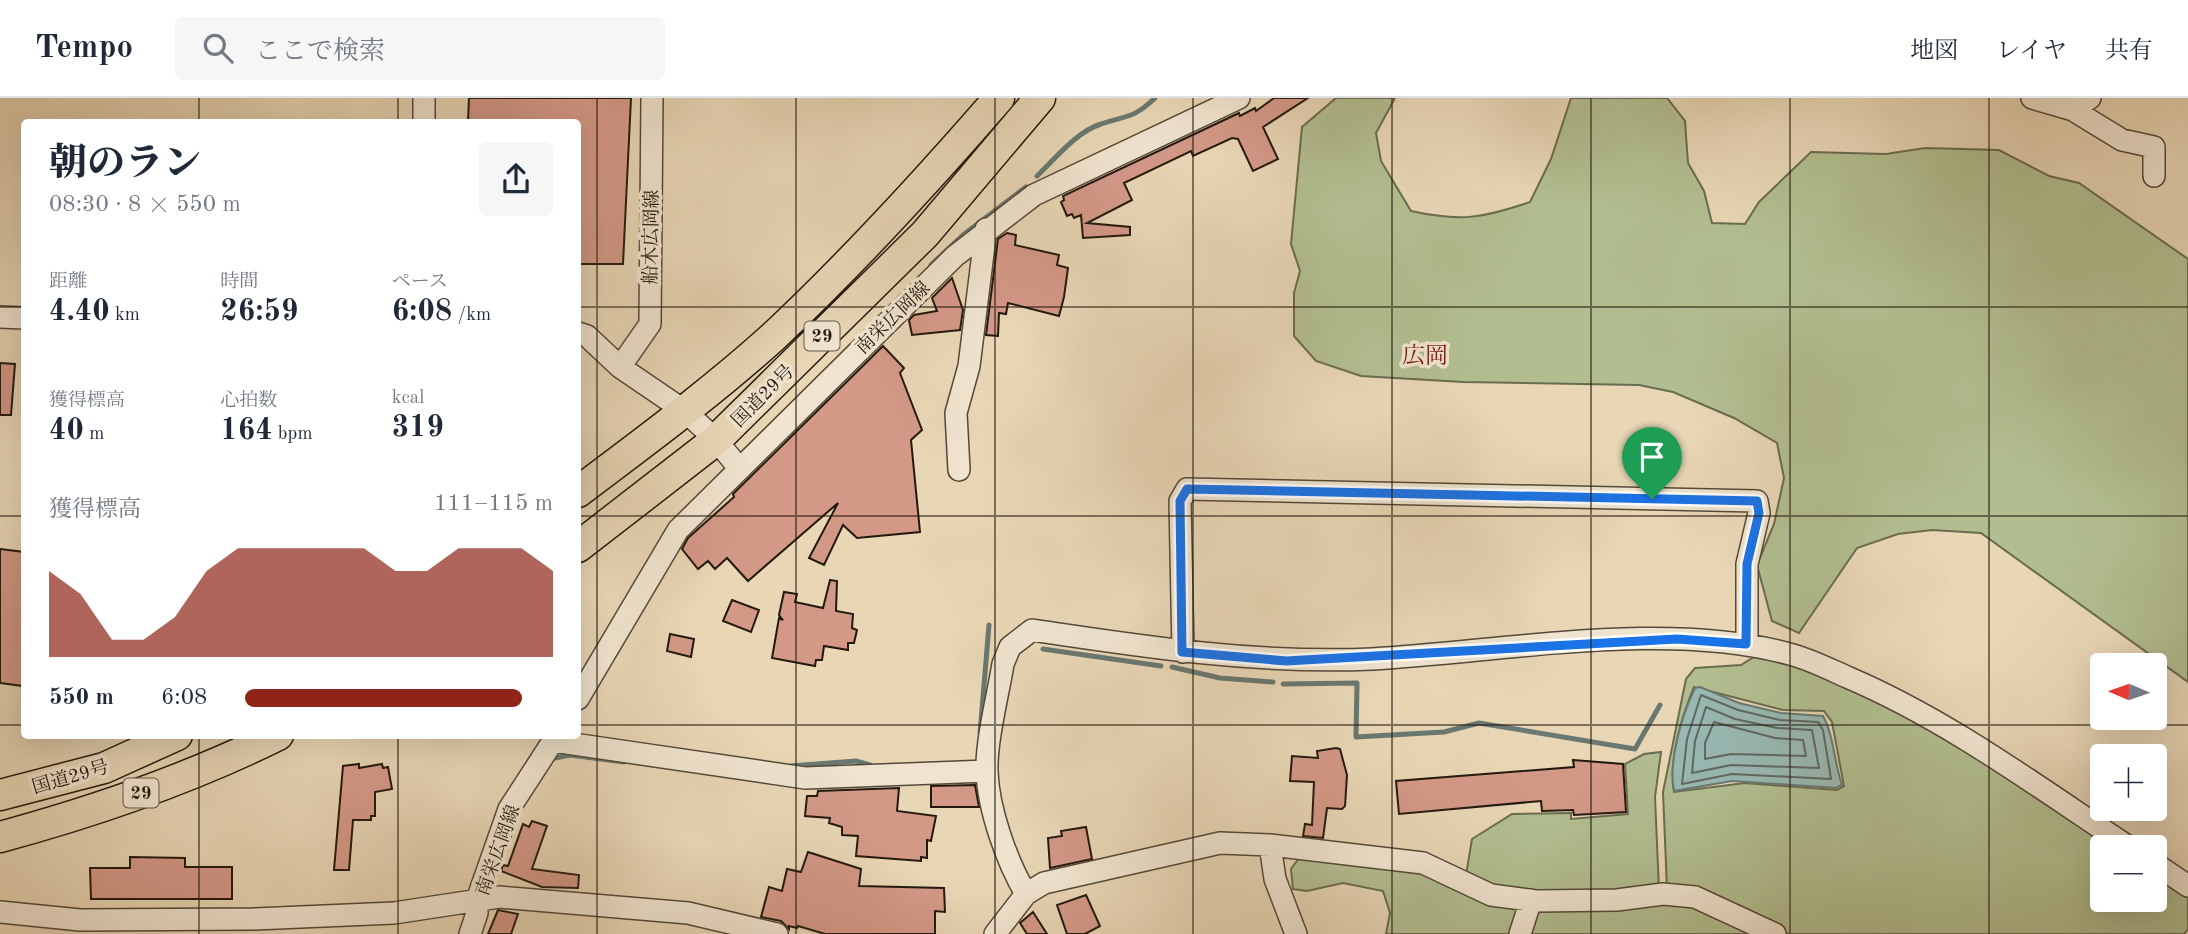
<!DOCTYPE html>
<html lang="ja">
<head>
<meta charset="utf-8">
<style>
  body { margin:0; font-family:"Old Standard TT","Noto Serif JP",serif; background:#f6f6f7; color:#1f2937; height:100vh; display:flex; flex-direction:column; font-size:26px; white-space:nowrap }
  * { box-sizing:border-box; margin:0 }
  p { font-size:23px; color:#747a83 }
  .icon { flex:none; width:38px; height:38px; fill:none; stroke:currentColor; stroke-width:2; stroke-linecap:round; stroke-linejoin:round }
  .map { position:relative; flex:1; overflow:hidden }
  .sheet { position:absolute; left:21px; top:21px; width:560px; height:620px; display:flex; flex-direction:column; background:#fff; border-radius:7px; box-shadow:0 7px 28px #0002 }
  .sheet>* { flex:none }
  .needle { width:46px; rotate:272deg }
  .controls { position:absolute; left:2090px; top:555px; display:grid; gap:14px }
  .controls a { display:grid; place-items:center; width:77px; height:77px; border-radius:7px; background:#fff; box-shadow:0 7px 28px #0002; font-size:35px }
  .pin { position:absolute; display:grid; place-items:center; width:60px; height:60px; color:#fff; margin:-72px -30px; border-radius:50% 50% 50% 0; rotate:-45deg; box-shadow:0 0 7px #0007 }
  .pin .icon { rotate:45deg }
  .round { display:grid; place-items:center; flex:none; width:74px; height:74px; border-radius:7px; background:#f6f6f7 }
  .head { display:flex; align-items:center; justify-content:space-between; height:119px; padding:0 28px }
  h1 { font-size:38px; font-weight:800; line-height:52px }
  .figures { display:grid; grid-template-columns:repeat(3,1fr); gap:10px; height:119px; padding:7px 28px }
  .figures div { display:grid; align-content:center }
  .figures b { font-size:30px; font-weight:800 }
  .figures small { font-size:19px; font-weight:400 }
  .figures p { font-size:19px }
  .chart { height:196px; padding:14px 28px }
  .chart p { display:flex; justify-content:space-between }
  .chart svg { width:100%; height:126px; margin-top:7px; fill:#8f2418; opacity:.7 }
  ul { padding:0 28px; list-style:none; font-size:23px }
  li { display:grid; grid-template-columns:112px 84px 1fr; align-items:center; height:52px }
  li i { height:18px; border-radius:9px; background:#8f2418 }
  header { display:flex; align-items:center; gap:42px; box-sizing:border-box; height:98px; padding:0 35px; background:#fff; border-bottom:2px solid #e0e1e3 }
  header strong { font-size:33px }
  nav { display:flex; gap:38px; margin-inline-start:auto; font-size:24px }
  .search { width:490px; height:63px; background:#f6f6f7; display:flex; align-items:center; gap:18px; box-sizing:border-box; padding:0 24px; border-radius:7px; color:#747a83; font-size:26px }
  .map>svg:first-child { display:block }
</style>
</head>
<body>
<header>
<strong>Tempo</strong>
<div class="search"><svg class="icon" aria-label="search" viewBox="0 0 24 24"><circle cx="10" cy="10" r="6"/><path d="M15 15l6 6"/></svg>ここで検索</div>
<nav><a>地図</a><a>レイヤ</a><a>共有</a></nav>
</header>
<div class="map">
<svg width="2188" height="836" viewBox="0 0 2188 836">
  <rect width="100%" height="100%" fill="#e8d6b5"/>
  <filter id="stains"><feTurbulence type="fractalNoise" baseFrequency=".00286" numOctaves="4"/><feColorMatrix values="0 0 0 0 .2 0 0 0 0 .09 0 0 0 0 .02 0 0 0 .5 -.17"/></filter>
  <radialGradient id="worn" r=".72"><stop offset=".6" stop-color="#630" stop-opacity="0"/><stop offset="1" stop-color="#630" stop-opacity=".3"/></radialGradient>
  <path fill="#b2be90" stroke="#6a6c4f" stroke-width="2" fill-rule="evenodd" d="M 1336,0 L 1395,0 L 1376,35 L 1381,63 L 1411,113 C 1461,124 1483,120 1530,104 L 1551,61 L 1571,0 L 1667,0 L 1685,23 L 1688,65 L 1704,93 L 1712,125 L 1745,126 L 1759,104 L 1811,54 L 1886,56 L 1925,50 L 1999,52 L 2049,78 L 2079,85 L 2188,161 L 2188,584 L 1981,435 L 1932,432 L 1898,436 L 1857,450 L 1799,535 L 1772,523 L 1757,467 L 1774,426 L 1784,380 L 1777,345 L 1734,320 L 1673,294 L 1639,287 L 1463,284 L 1361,278 L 1316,263 L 1294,238 L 1294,195 L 1300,173 L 1291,146 L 1302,29 Z
    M 1760,555 L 1836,579 L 1949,642 L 2112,749 L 2102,749 L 2102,802 L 2154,802 L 2154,777 L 2188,800 L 2188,831 L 2184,836 L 1789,836 L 1726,806 L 1667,791 L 1663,694 L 1686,581 L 1695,570 L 1741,567 ZM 1694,589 L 1783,612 L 1824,613 L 1832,624 L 1844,688 L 1837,692 L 1745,685 L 1674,694 C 1668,662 1682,618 1694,589 Z
    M 1661,654 L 1655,699 L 1659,792 L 1512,795 L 1466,777 L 1472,741 L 1512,716 L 1571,715 L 1571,721 L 1628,716 L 1625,666 L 1644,656 Z
    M 1299,760 L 1400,767 L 1527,807 L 1516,836 L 1386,836 L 1390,815 L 1383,793 L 1343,785 L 1307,793 L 1293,791 L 1291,771 Z
    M 1683,803 L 1762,836 L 1523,836 L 1532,807 Z"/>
  <path fill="#98b8b2" stroke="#697870" stroke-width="2" d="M 1700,589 L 1739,605 L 1781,615 L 1823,618 C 1834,638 1834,664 1842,687 L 1836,690 L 1732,683 L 1674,693 C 1668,663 1682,617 1695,590 Z"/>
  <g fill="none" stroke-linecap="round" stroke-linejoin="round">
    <path stroke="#5e6860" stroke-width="2" d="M 1701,597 L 1738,612 L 1780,622 L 1818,624 L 1823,632 L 1831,681 L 1732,676 L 1682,686 L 1687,641 Z
      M 1706,609 L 1735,621 L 1777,630 L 1812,632 L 1819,670 L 1731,667 L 1692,675 L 1695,643 Z
      M 1714,624 L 1775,640 L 1803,642 L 1806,658 L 1731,656 L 1705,661 L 1705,645 Z"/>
    <path stroke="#697870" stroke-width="5" d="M 1037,78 C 1056,60 1076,34 1101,26 C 1127,17 1133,21 1155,0
      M 931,167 L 963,137 L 1026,89
      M 1043,551 L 1161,568
      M 1172,569 L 1220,580 L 1273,584
      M 1283,586 L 1357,585 L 1356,639 L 1444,634 L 1479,625 L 1635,651 L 1660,607
      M 980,635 L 989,527
      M 555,660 L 570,657 L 624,664
      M 790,668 L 856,663 L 870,667"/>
  </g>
  <path fill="#d49887" stroke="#23190e" stroke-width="2" d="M 469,0 L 631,0 L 623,166 L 578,166 L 578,24 L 468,24 Z
    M 1274,0 L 1308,0 L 1263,29 L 1278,61 L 1253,73 L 1238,41 L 1232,40 L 1193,58 L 1191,53 L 1124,85 L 1132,102 L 1087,125 L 1130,129 L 1130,137 L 1083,140 L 1081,117 L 1074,120 L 1072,116 L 1067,118 L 1061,104 L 1064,102 L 1063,98 L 1239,15 L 1240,18 L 1255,10 L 1256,13 Z
    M 1007,135 L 1016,137 L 1015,147 L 1059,157 L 1057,167 L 1068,170 L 1064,199 L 1059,218 L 1008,205 L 1006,216 L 999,215 L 998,238 L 986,237 L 998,141 Z
    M 952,180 L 963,212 L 960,232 L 912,237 L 909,222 L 914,217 L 937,213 L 932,200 Z
    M 883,248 L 904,270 L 900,275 L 922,332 L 911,342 L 920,434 L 857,440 L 843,427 L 824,467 L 809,460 L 838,405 L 748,483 L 727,460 L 715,471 L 708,463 L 698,471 L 682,451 L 688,440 L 734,399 L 733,396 Z
    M 0,265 L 15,266 L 11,317 L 0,317 Z
    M 0,451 L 24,454 L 23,588 L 0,585 Z
    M 830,482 L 837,483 L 836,513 L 853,516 L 852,530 L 857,532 L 854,545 L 848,545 L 848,552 L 824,548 L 822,562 L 816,562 L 815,568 L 772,560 L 779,520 L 783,522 L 779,517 L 784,494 L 797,496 L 795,504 L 823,510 Z
    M 732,502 L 759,512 L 751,534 L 723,523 Z
    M 670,536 L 694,541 L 691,559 L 667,553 Z
    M 1336,650 L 1340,651 L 1347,677 L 1345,708 L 1342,711 L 1327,710 L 1323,740 L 1303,738 L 1305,726 L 1312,727 L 1314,684 L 1290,683 L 1292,658 L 1318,660 L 1317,653 Z
    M 1573,662 L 1623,666 L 1626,714 L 1574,717 L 1573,712 L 1542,713 L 1541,703 L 1399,716 L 1396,683 L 1574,669 Z
    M 359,666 L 359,670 L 382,666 L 383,670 L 388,669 L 392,691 L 375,694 L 375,718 L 371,718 L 371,722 L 353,722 L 349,772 L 334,772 L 343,668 Z
    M 975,687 L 979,709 L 931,709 L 931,688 Z
    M 899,690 L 897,713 L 936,718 L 931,743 L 927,742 L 927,760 L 921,759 L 921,763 L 856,758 L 858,738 L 842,737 L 842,729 L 829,725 L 830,720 L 805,718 L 807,698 L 817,698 L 818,693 Z
    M 532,723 L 547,728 L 532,771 L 579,777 L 578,790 L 542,789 L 501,773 L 503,767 L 508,768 L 523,726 L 529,729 Z
    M 1086,729 L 1092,761 L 1050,770 L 1048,740 L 1062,738 L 1061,733 Z
    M 808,754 L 861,771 L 859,788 L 944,790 L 945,814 L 935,813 L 935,836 L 825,836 L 798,828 L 797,830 L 789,828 L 789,831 L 781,823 L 761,819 L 769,789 L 782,793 L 787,771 L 801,774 Z
    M 130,759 L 185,760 L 185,769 L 232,769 L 232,801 L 91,801 L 90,770 L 130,770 Z
    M 1086,797 L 1100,828 L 1085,836 L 1067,836 L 1057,807 Z
    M 498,812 L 518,816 L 511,836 L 488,836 Z
    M 1033,814 L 1047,836 L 1027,836 L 1020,825 Z"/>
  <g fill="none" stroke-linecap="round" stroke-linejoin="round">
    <defs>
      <path id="minor" d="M 2032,0 L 2073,12 L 2090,0
        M 2073,12 L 2122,42 L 2154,49 L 2154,78
        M 424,24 L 424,0
        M 0,219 L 24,220
        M 578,235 L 587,238 L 620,269 L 686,314 L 716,342 L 739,370
        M 620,269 L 650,226 L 652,0
        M 959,372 L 956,315 L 969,268 L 986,131
        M 1183,554 L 1180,403 L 1187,391 L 1757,403 L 1759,415 L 1747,466 L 1747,546
        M 578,601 L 678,432 L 955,158 L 1034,97 L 1239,0
        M 553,643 L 805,680 L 987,673
        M 1270,747 L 1275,781 L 1296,836
        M 2154,765 L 2188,788
        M 1026,796 C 1007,764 988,711 987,673 C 986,643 998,597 1003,566 L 1010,549 L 1032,532 C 1145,549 1257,566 1372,561 C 1502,554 1668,521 1793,557 C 1811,562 1829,571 1847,579 C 1948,622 2038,689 2129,749
        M 0,814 L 80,822 L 254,821 L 394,815 L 499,799 L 688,815 L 777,836
        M 470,836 L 477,815 L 477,802 L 509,711 L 557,637
        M 995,836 L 1026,796 L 1044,785 L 1220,745 L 1270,747 L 1423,765 L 1491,797 L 1536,803 L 1617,802 L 1663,796 L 1695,799 L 1775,836
        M 1520,836 L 1531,802"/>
      <path id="highway" d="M 578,394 C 644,344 711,295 773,239 C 853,164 927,83 999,0
        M 578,449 L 716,342 L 925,136 L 1040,0
        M 0,697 L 104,670 L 177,637
        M 0,739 C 96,713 189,681 278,637"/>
    </defs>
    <use href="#minor" stroke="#544838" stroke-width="24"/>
    <use href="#highway" stroke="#23190e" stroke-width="33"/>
    <use href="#minor" stroke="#f0e4cf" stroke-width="21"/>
    <use href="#highway" stroke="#e8d6b5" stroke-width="30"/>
  </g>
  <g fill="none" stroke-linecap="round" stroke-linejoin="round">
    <defs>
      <path id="route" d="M 1187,391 L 1757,403 L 1759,415 L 1747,466 L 1746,546 L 1677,541 L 1286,563 L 1182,554 L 1180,403 Z"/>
    </defs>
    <use href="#route" stroke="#fff" stroke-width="14"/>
    <use href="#route" stroke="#1a73e8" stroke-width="9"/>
  </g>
  <path fill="none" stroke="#23190e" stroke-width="2" stroke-opacity="0.55" d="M 199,0 L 199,24M 398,0 L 398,24M 597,0 L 597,836M 796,0 L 796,836M 995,0 L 995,836M 1193,0 L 1193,836M 1392,0 L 1392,836M 1591,0 L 1591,836M 1790,0 L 1790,836M 1989,0 L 1989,836M 0,209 L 24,209M 578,209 L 2188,209M 0,418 L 24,418M 578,418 L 2188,418M 0,627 L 24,627M 578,627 L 2188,627M 199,637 L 199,836M 398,637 L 398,836"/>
  <g text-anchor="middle" stroke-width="7" stroke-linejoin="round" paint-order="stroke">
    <g fill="#f0e4cf" stroke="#605648" stroke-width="2">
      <rect x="804.5" y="223.5" width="35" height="29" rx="5"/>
      <rect x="123.5" y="680.5" width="35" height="29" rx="5"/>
    </g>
    <g font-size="18" font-weight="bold" fill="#23190e">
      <text x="822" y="244">29</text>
      <text x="141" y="701">29</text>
    </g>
    <g font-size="19" fill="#23190e" stroke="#f0e4cf">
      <text transform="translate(650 139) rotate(-89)" y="7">船木広岡線</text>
      <text transform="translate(892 219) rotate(-44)" y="7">南栄広岡線</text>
      <text transform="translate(762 297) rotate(-45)" y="7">国道29号</text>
      <text transform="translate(70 678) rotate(-16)" y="7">国道29号</text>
      <text transform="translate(497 752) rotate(-70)" y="7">南栄広岡線</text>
    </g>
    <g font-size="23" fill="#7a1f14" stroke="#f0e4cf">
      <text x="1425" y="265">広岡</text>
    </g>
  </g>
  <rect width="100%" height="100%" filter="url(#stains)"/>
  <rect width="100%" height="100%" fill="url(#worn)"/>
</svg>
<div class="controls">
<a><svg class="needle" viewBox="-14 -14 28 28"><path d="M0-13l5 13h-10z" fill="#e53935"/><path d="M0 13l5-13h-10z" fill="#747a83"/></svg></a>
<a>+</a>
<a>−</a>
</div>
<div class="pin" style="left:1652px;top:401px;background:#1e9e55"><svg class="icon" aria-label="arrive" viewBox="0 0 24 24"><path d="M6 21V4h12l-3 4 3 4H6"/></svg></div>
<section class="sheet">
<div class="head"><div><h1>朝のラン</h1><p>08:30 · 8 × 550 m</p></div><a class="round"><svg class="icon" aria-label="share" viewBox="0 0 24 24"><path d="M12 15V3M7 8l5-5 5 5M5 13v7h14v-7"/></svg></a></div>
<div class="figures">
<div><p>距離</p><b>4.40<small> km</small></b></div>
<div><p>時間</p><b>26:59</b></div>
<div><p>ペース</p><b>6:08<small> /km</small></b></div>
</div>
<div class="figures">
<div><p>獲得標高</p><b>40<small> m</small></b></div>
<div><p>心拍数</p><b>164<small> bpm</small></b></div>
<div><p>kcal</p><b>319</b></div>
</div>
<div class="chart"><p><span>獲得標高</span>111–115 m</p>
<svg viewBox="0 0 160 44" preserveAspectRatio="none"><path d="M0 44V14L10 22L20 38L30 38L40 30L50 14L60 6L70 6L80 6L90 6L100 6L110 14L120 14L130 6L140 6L150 6L160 14V44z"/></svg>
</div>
<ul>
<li><b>550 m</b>6:08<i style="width:90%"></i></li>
</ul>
</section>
</div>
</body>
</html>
